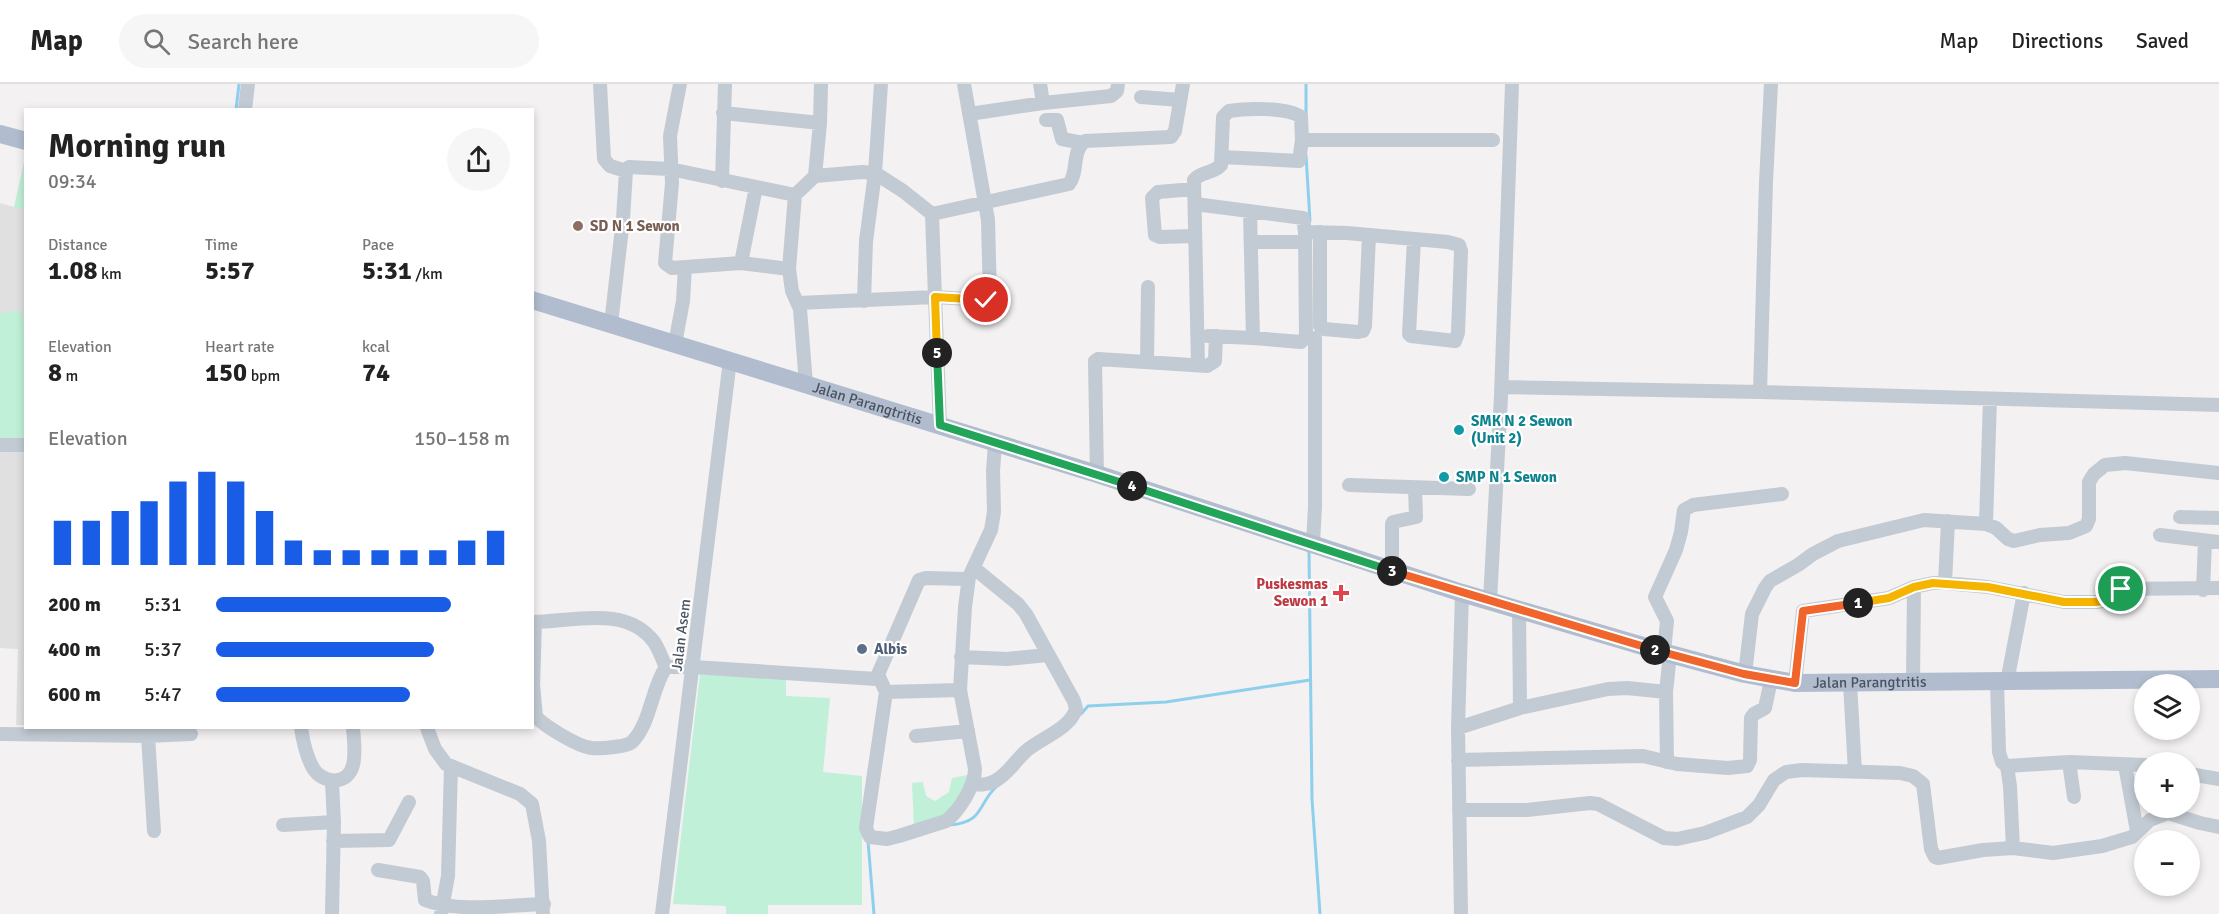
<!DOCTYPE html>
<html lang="en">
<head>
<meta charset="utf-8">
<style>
  body { margin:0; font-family:Signika,sans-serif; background:#f6f6f6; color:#222; height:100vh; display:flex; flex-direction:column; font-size:22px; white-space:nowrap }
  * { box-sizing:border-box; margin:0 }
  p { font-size:20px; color:#767676 }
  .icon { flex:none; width:33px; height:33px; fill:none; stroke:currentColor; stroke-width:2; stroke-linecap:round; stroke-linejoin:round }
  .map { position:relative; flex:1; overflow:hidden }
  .side { position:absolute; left:24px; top:24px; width:510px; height:621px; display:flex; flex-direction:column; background:#fff; border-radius:0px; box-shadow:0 3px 9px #0003 }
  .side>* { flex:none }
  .tools { position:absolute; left:2134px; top:590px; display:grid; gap:12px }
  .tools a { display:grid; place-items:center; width:66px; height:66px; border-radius:50%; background:#fff; box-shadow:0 3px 9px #0003; font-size:30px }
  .pin { position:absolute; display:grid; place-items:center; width:51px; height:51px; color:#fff; margin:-26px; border:3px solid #fff; border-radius:50%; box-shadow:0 2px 6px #0007 }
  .km { position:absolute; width:30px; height:30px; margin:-15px; border-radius:50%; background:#222; color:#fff; font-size:16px; line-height:30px; text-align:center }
  .round { display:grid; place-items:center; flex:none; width:63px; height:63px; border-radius:32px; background:#f6f6f6 }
  .overview { display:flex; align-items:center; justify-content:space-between; height:102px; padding:0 24px }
  h1 { font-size:33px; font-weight:800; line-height:45px }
  .metrics { display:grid; grid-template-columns:repeat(3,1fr); gap:9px; height:102px; padding:6px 24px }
  .metrics div { display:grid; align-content:center }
  .metrics b { font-size:26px; font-weight:800 }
  .metrics small { font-size:16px; font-weight:400 }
  .metrics p { font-size:16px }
  .chart { height:168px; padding:12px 24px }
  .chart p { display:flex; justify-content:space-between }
  .chart svg { width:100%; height:108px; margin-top:6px; stroke:#195ce5; stroke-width:6 }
  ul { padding:0 24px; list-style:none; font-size:20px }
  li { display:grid; grid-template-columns:96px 72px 1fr; align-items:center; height:45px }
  li i { height:15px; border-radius:8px; background:#195ce5 }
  header { display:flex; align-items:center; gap:36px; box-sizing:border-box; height:84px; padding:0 30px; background:#fff; border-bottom:2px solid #e0e0e0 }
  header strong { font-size:28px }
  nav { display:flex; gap:33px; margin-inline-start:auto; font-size:21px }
  .search { width:420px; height:54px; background:#f6f6f6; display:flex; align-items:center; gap:15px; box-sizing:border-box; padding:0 21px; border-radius:33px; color:#767676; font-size:22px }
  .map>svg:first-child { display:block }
</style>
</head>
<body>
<header>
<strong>Map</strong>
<div class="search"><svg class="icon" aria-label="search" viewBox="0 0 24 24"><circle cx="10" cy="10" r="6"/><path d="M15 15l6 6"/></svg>Search here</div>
<nav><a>Map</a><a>Directions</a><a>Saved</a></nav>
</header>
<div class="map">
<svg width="2219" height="830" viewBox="0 0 2219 830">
  <rect width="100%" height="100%" fill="#f3f1f1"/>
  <path fill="#e1e0e0" d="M 25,74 L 25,641 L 16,641 L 18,565 L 0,564 L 0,119 L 14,123 Z"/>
  <path fill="#c1f0d8" d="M 25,74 L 25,124 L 14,124 Z
    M 22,227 L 26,259 L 25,358 L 0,359 L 0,229 Z
    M 700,590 L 786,594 L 786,612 L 830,614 L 823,688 L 862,692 L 862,821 L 768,821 L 768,830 L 726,830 L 726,822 L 673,820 Z
    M 967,691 L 969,696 L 956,721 L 945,730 L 914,744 L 912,699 L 923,698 L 926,712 L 935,717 L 949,708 L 952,694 Z"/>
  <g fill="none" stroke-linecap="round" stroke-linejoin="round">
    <path stroke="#8ecfed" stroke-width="3" d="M 236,26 L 239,0
      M 1306,32 L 1306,0
      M 1306,71 L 1310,137
      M 1309,467 L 1312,715 L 1320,830
      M 1081,630 L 1088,622 L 1166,618 L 1310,596
      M 950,741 C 985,738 977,720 997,702
      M 868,757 L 874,830"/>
    <path stroke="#c2cad3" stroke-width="14" d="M 600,0 L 604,75 L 610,82 L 626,87
      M 680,0 L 670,52 L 672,99 L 665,179 L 672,184 L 741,179 L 789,185
      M 1040,0 L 1043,19
      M 1141,13 L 1180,16
      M 245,26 L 248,0
      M 723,29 L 820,39
      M 969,30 L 1043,19 L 1111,12 L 1117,7 L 1118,0
      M 1046,36 L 1057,36 L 1062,55 L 1083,59
      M 1302,56 L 1493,56
      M 815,92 L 820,39 L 821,0
      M 722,97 L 725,0
      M 1194,105 L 1158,108 L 1152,114 L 1155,151 L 1160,153 L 1195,152
      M 1195,120 L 1303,134 L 1305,148 L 1306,253 L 1301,258 L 1253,254
      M 932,130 L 1069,100 C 1079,87 1071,68 1085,57 L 1171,53 L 1175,47 L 1183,0
      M 1305,148 L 1347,149 L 1448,158 L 1459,161 L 1461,167 L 1458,249 L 1455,257 L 1411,252 L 1409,250 L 1414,155
      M 1320,148 L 1320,242 L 1324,245 L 1358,248 L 1363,247 L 1365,242 L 1369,151
      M 1251,158 L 1305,158
      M 741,179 L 756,103
      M 864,217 L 866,157 L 875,89 L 881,0
      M 798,219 L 935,213 L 940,341
      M 611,240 L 623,135 L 626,87 L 629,83 L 670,85 L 795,111
      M 1208,252 L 1253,254 L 1250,127
      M 675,260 L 683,217 L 685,183
      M 1147,277 L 1148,203
      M 1198,281 L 1194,96 C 1201,87 1213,90 1221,81 L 1223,33 L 1229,27 C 1246,24 1287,23 1301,33 L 1302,56 L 1299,77 L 1222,73
      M 806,300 L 800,225 L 792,207 L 789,185 L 795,111 L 815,92 L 862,88 L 875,89 L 903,107 L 932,130 L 935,213 L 985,216 L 990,214 L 988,136 L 964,0
      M 1502,303 L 1760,308 L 2219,321
      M 1760,308 L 1766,98 L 1771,0
      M 0,361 L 26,361
      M 1097,390 L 1095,277 L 1098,275 L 1207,282 L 1215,277 L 1216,252
      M 1349,401 L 1469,405
      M 2180,433 L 2219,434
      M 1986,440 L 1990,315
      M 2160,451 L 2219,458
      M 1313,460 L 1315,422 L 1315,254
      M 1392,487 L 1392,440 L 1393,438 L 1416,433 L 1415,404
      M 1945,499 L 1988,503 L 2064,518 L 2096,518 L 2107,516 L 2115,505 L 2219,504
      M 2203,506 L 2205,457
      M 1490,517 L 1501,312 L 1512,0
      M 1519,526 L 1520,624
      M 532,538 C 571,538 626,520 654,558 C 659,565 662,575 666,583
      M 535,538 L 533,601 L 536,633 C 546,643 577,662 591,664 C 599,665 607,664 614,663 C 621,662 627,662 632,658 C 651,639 651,605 666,583
      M 1664,568 L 1667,537 L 1655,513 L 1676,466 L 1681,448 L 1684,426 L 1693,421 L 1782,410
      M 961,573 L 1007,575 L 1047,571
      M 666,583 L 694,583 L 876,595 L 919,496 L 926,494 L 965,495 L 969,493 L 991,446 L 994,428 L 993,387 L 995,359
      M 1745,590 L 1752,530 L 1765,504 L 1770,497 L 1798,481 L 1813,470 L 1838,457 L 1924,436 L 1986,440 L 1996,444 L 2008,455 L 2014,457 L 2040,451 L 2069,449 L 2086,442 L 2089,435 L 2089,398 L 2094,390 L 2105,381 L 2125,379 L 2219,389
      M 879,593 L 886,608 L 866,744 L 870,753 L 887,755 L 899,752 L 946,737 C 959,727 975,702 975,685 L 960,606 L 965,523 L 969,493
      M 1913,598 L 1914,503
      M 1997,598 L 1999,668 L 2002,678 L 2007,682 L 2069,678 L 2145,681
      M 2007,598 L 2024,509
      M 1795,599 L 1803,527 L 1889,514 L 1914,503 L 1933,499 L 1945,499 L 1948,437
      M 1850,599 L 1855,688
      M 886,608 L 960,606
      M 301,644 C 303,657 306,672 313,684 C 322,700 348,702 353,681 C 356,669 354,656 353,644
      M 427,644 L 435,665 L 446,680 L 520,710 L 532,720 L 539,757 L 543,830
      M 1458,644 L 1520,624 L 1608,605 L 1627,604 L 1666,608
      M 0,650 L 148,652 L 191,650
      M 148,652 L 154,747
      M 916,652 L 968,647
      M 1458,676 L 1643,672 L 1677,680 L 1728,684 L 1747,682 L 1750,676 L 1751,634 L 1754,630 L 1765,624 L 1771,596
      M 1667,678 L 1666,608 L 1670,570
      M 2069,678 L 2074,713
      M 2125,681 L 2137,747
      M 2007,682 L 2010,702 L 2013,764
      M 2190,690 L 2219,695
      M 972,700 C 981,701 987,701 995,697 C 1008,690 1015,677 1026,667 C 1041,654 1070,645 1076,625 L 1074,617 L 1026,530 L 1018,520 L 974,484
      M 1459,726 L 1527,726 L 1590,719 L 1598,720 L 1664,754 L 1677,755 L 1705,749 L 1747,733 L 1759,721 L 1774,696 L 1786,688 L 1802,686 L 1900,689 L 1913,692 L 1923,700 L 1931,765 L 1935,773 L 1938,774 L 1983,766 L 2013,764 L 2053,769 L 2102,762 L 2132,753 L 2150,736 L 2168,729 L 2200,739 L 2219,743
      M 283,741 L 334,738
      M 333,757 L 389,756 L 409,718
      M 378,786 L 420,793 L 423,797 L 425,816 C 459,829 507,821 544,820
      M 332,830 L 334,738 L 332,698
      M 441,830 L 448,792 L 451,682
      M 662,830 L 730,276
      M 1461,830 L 1458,644 L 1462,509"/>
    <g stroke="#b1bdcf" stroke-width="18">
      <path d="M 0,50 L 26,57"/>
      <path id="s1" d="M 532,216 L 1097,390 L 1462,509 L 1670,570 L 1745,590 L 1795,599 L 2219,595"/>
    </g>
  </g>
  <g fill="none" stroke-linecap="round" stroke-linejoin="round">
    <defs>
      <path id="split-1" d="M 1858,519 L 1889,514 L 1914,503 L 1933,499 L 1988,503 L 2064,518 L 2096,518 L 2107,516 L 2113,507 L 2121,505"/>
      <path id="split-2" d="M 1655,566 L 1744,590 L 1795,599 L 1803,527 L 1858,519"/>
      <path id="split-3" d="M 1392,487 L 1655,566"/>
      <path id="split-4" d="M 1132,402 L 1392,487"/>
      <path id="split-5" d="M 937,269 L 940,341 L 1132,402"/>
      <path id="split-6" d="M 937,269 L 935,213 L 986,216"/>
    </defs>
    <use href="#split-1" stroke="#fff" stroke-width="12"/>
    <use href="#split-2" stroke="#fff" stroke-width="12"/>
    <use href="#split-3" stroke="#fff" stroke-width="12"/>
    <use href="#split-4" stroke="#fff" stroke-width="12"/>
    <use href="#split-5" stroke="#fff" stroke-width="12"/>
    <use href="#split-6" stroke="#fff" stroke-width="12"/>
    <use href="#split-1" stroke="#f5b400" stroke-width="8"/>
    <use href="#split-2" stroke="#f0652b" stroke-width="8"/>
    <use href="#split-3" stroke="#f0652b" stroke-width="8"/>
    <use href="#split-4" stroke="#22a559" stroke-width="8"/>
    <use href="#split-5" stroke="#22a559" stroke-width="8"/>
    <use href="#split-6" stroke="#f5b400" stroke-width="8"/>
  </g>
  <circle fill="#8d6e63" stroke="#fff" stroke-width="2" cx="578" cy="142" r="6"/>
  <g fill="#0f9aa8" stroke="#fff" stroke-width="2">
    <circle cx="1459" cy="346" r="6"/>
    <circle cx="1444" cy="393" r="6"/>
  </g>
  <path fill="#e0444e" stroke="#fff" stroke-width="2" d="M1338 500h6v6h6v6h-6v6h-6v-6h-6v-6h6z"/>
  <circle fill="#5c6f8a" stroke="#fff" stroke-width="2" cx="862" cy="565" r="6"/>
  <g text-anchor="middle" stroke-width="4.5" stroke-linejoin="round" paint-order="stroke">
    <g font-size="15" font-weight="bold" fill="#785e54" stroke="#fff" text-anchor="start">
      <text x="590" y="147">SD N 1 Sewon</text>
    </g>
    <g font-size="15" fill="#49525f" stroke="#fff">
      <text dy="5" stroke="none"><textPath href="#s1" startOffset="351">Jalan Parangtritis</textPath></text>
      <text transform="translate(681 551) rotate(-83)" y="5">Jalan Asem</text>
      <text dy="5" stroke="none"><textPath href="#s1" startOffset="1395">Jalan Parangtritis</textPath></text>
    </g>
    <g font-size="15" font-weight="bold" fill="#0d838f" stroke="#fff" text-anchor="start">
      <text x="1471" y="342">SMK N 2 Sewon<tspan x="1471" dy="17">(Unit 2)</tspan></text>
      <text x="1456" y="398">SMP N 1 Sewon</text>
    </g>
    <g font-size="15" font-weight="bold" fill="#be3a42" stroke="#fff" text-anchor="end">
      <text x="1328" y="505">Puskesmas<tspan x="1328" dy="17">Sewon 1</tspan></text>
    </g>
    <g font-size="15" font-weight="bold" fill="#4e5e75" stroke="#fff" text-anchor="start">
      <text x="874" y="570">Albis</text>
    </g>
  </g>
</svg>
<div class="tools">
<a><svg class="icon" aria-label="layers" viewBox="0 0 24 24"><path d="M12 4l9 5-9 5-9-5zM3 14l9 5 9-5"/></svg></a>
<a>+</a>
<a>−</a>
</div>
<div class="pin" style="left:2121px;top:505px;background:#1e9e55"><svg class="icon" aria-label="arrive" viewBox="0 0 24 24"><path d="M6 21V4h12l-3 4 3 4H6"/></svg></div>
<div class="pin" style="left:986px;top:216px;background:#d93025"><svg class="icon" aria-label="check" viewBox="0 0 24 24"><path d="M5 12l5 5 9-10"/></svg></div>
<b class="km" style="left:1858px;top:519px">1</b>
<b class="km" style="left:1655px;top:566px">2</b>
<b class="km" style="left:1392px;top:487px">3</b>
<b class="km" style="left:1132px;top:402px">4</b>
<b class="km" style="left:937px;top:269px">5</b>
<section class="side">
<div class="overview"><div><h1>Morning run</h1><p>09:34</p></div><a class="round"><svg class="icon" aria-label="share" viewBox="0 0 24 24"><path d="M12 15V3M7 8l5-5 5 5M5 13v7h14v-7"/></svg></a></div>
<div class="metrics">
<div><p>Distance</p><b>1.08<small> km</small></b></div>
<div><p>Time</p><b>5:57</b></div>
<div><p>Pace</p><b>5:31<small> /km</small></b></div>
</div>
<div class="metrics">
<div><p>Elevation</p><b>8<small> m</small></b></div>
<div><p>Heart rate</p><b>150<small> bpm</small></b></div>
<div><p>kcal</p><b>74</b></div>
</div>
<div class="chart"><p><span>Elevation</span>150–158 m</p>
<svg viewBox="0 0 160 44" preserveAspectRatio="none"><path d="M5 44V26M15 44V26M25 44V22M35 44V18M45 44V10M55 44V6M65 44V10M75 44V22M85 44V34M95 44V38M105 44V38M115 44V38M125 44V38M135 44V38M145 44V34M155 44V30"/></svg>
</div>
<ul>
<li><b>200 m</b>5:31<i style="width:80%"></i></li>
<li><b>400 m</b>5:37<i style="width:74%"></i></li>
<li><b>600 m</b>5:47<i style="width:66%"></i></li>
</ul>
</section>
</div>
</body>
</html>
